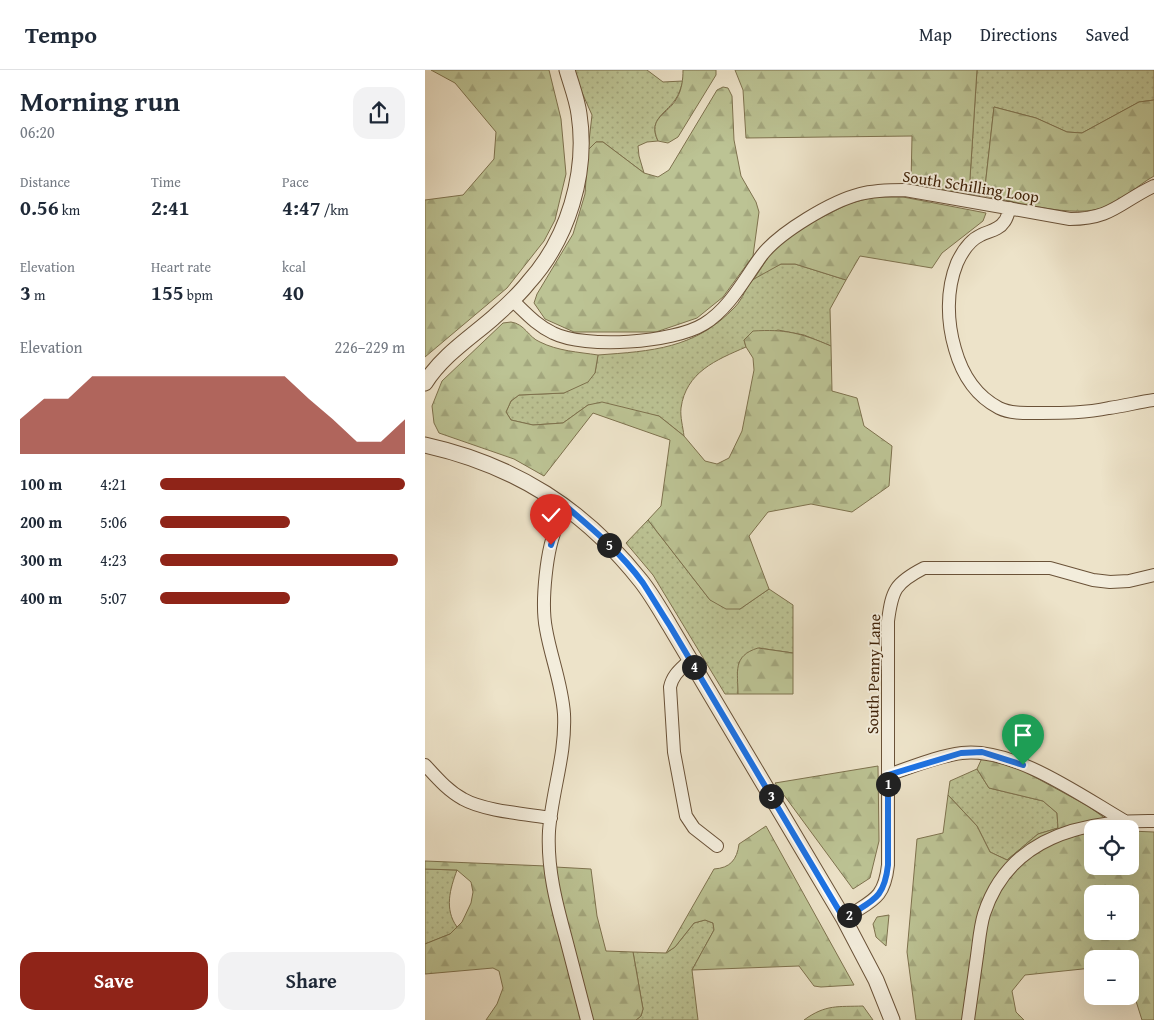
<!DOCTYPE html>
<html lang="en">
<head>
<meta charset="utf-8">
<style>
  body { margin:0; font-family:"Gentium Book Plus",serif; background:#f2f2f3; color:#1f2937; height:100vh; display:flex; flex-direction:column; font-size:19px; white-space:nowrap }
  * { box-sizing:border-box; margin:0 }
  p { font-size:16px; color:#747a83 }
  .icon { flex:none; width:28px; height:28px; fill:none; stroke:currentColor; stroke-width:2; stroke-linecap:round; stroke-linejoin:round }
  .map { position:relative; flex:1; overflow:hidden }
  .drawer { display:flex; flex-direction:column; background:#fff; width:425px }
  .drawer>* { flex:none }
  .buttons { position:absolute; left:659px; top:750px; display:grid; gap:10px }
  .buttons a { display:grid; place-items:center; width:55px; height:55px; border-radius:10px; background:#fff; box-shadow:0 5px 20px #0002; font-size:25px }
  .pin { position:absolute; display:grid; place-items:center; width:42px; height:42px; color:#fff; margin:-51px -21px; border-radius:50% 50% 50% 0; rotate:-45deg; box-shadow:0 0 5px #0007 }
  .pin .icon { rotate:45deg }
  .km { position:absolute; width:25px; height:25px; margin:-12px; border-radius:50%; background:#222; color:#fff; font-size:14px; line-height:25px; text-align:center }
  .round { display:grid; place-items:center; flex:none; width:52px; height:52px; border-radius:15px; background:#f2f2f3 }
  .headline { display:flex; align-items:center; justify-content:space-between; height:85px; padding:0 20px }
  h1 { font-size:28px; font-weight:700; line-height:38px }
  .stats { display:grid; grid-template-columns:repeat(3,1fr); gap:8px; height:85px; padding:5px 20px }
  .stats div { display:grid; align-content:center }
  .stats b { font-size:21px; font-weight:700 }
  .stats small { font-size:14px; font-weight:400 }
  .stats p { font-size:14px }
  .chart { height:140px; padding:10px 20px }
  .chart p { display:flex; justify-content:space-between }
  .chart svg { width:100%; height:90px; margin-top:5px; fill:#8f2418; opacity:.7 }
  .action { display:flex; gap:10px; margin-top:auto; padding:10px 20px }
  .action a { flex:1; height:58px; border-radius:15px; background:#8f2418; color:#fff; font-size:20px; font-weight:700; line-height:58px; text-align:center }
  .action a+a { background:#f2f2f3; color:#1f2937 }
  ul { padding:0 20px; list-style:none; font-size:16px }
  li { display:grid; grid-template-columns:80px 60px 1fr; align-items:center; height:38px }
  li i { height:12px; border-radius:6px; background:#8f2418 }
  header { display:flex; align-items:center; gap:30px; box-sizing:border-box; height:70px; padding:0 25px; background:#fff; border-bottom:1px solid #e0e1e3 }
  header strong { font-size:24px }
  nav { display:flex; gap:28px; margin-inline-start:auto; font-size:18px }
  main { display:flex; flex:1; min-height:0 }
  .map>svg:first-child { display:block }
</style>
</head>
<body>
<header>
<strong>Tempo</strong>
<nav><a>Map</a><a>Directions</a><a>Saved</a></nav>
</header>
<main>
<section class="drawer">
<div class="headline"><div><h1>Morning run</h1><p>06:20</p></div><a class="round"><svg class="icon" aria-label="share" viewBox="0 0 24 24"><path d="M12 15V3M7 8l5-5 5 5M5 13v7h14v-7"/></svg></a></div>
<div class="stats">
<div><p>Distance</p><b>0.56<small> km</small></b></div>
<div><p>Time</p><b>2:41</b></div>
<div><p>Pace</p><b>4:47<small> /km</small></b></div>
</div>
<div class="stats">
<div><p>Elevation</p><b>3<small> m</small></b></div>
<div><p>Heart rate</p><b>155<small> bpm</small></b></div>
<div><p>kcal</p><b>40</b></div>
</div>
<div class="chart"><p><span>Elevation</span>226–229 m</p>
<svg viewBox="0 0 160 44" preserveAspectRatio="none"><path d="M0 44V27L10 17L20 17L30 6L40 6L50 6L60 6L70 6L80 6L90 6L100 6L110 6L120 17L130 27L140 38L150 38L160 27V44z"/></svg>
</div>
<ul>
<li><b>100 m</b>4:21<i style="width:100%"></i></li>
<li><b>200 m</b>5:06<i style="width:53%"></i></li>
<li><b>300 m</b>4:23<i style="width:97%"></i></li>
<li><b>400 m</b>5:07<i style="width:53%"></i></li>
</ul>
<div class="action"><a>Save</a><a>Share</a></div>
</section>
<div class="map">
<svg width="729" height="950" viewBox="0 0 729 950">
  <defs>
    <pattern id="grass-dots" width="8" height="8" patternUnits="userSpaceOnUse" patternTransform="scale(1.25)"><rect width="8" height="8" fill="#bcc394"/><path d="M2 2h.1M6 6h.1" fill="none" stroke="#a3a77e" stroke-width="1.8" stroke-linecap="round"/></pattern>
    <pattern id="forest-firs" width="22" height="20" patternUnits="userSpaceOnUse" patternTransform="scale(1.25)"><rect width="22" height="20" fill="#bcc394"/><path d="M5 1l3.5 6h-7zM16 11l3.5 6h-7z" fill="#a3a77e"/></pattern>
  </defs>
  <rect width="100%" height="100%" fill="#ede3c9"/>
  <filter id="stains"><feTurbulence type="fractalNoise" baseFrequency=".004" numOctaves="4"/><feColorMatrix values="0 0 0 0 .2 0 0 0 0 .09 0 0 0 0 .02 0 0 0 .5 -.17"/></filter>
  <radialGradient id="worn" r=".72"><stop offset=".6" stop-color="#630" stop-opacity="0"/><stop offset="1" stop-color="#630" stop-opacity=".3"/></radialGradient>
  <path fill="url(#grass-dots)" stroke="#7e724e" d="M 147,0 L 222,0 L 238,12 L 258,11 C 256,17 254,25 250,30 C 239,45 223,50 233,71 L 222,72 L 213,76 L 214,86 L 219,103 L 178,72 L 171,72 L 163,80 L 167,45 Z
    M 552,0 L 729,0 L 729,30 L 714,32 L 657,63 L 642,62 L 611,48 L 569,37 L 559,126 L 544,124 Z
    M 356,194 L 370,194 L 421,210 L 405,239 L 406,276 L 379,265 L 353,260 L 319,270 L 321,277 C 291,290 261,302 256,338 C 255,347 258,357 259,366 L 234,346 L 163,335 L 138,353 L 108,355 L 86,350 L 81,342 L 86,331 L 94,325 L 139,323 L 170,303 L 173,285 C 227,281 270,279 310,237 C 318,229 321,216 329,209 C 337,202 348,198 356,194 Z
    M 223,450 L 285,530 L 315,539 L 344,519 L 368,535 L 368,583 L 334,578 L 314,592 L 313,624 L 300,624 L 228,505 L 201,473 Z
    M 552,699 L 564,718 L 618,731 L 632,743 L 633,758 L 613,764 L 582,790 L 565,782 L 552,756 L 523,725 L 525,711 Z
    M 0,799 L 32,800 C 25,819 19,839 32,857 L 25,864 L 0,874 Z
    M 280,850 L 288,853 L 289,860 L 267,900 L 273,950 L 211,950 L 216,946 L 218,939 L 208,882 L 241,883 L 250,877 L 269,853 Z"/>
  <path fill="url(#forest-firs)" stroke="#7e724e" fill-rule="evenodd" d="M 6,0 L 124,0 L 136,49 L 141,104 L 130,150 L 119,171 L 82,218 L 0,287 L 0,130 L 38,125 L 69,89 L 71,62 L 30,13 Z
    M 258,0 L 291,0 L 291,5 L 253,67 L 243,73 L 233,71 C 222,47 243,45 252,28 C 257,19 258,9 258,0 Z
    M 310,0 L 552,0 L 544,124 L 486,115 L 487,66 L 321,68 L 318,20 Z
    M 298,17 L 303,18 L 307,26 L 309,70 L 316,106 L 331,132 L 334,142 L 328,186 L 298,227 L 272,248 L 231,262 L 149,262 L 120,249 L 109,233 L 112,224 L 148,164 L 160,124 L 163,80 L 171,72 L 178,72 L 219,103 L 233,107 L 244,100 L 292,20 Z
    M 729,30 L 729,106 C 713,115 698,130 680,137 C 648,149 594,132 559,126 L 569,37 L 611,48 L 642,62 L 657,63 L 714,32 Z
    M 448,127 L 478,127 L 561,143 L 558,151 L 517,183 L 507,198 L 435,186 L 421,210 L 370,194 L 356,194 L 329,209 L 350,177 L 386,153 L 423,134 Z
    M 86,252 C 100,254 103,267 115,272 C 133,281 153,282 173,285 L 170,303 L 163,312 L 139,323 L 94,325 L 86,331 L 81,342 L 86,350 L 108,355 L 138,353 L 163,335 L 177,332 L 234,346 L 259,366 L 280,391 L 292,394 L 304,388 L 317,361 L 329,300 L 328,288 L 321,277 L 319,270 L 328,261 C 360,259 376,263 406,276 L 407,321 L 432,328 L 439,356 L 467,376 L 464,416 L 427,442 L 386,434 L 343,442 L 324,466 L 344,519 L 315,539 L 301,539 L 285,530 L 223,450 L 236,436 L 245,370 L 168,343 L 119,406 L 89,389 L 14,363 L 9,353 L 7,336 L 17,311 L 78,253 Z
    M 333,578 L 368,583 L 368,624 L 313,624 C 313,602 307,586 333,578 Z
    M 557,688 L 595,699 L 663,736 L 695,759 L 668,759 L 668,796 L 705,796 L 705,761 L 729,762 L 729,950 L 717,950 L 705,912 L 705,889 L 668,889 L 667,898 L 600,905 L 587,921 L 591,942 L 599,950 L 491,950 L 482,882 L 492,769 L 518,763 L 523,725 L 552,756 L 565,782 L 582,790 L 613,764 L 633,758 L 632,743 L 618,731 L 564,718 L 552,699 ZM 668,824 L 705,824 L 705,861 L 668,861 Z
    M 453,696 L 454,771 L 445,808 L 428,819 L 350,713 Z
    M 341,756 L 429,915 L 396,917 L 389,916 L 374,896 L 267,900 L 289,860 L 288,853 L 280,850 L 269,853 L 250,877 L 241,883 L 289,799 C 305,798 312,790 314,774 Z
    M 0,791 L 121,796 L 158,950 L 61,950 L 72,934 L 78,918 L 74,901 L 68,898 L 0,904 L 0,874 L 25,864 L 37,852 L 46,833 L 48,822 L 46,812 L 32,800 L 0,799 Z
    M 130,797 L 166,799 L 172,846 L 181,881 L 208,882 L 218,939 L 216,946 L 211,950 L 166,950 L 131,813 Z
    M 464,845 L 461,876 L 451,867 L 448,854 L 452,847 Z
    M 438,936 L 448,950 L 379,950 C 401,934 413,937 438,936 Z"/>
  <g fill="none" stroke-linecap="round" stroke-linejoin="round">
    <defs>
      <path id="minor" d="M 585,138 C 583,143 582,149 579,152 C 574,160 564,161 556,165 C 545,170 537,182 532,193 C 521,220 522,252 530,279 C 537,304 551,326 574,338 C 586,344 602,343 616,343 C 638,343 661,343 684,338 C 699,336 714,332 729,330
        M 87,230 C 100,242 111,255 128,263 C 160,279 248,273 279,254 C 305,238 319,209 337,185 C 355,162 407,131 435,124 C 450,120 465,120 480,120 L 645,149 C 687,149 695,132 729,116
        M 143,438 C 140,444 136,449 133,454 C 121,477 116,534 121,559 C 126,588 137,614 139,644 C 141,685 127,721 124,761 C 122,798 131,833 141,869 C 148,896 155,923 162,950
        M 265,590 C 256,599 248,604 245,617 L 249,682 L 261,746 L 269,758 L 292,776
        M 0,695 C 12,708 23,721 38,729 C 59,741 101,744 126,748
        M 463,705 C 487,697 512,686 537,683 C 588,677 655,725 698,750
        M 419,849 C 446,830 459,831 463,795 L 463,551 C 467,520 470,513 499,498 L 625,498 L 668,510 L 685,512 L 704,511 L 729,505
        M 543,950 C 546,929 549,907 552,886 C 554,872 555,857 559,844 C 584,767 657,750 729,751"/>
      <path id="tertiary" d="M 0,313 C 17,286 45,268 68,248 C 80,237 93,226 103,213 C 143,169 163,103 154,44 C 152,29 146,14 142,0
        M 0,375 C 90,395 159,439 216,511 C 227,525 236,541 245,556 L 419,849 L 451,910 L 467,950"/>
    </defs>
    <use href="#minor" stroke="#6a5238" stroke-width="14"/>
    <use href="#tertiary" stroke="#6a5238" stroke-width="17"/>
    <use href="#minor" stroke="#f3eddc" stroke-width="12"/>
    <use href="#tertiary" stroke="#f3eddc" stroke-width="15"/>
  </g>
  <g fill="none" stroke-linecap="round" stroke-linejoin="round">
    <defs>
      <path id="route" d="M 126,475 L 132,455 L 143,438 C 170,461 197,484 218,513 C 227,527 236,542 245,556 L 419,849 C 446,830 459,831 463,795 L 463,705 L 536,683 L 557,682 L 598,695"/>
    </defs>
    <use href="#route" stroke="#fff" stroke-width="10"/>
    <use href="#route" stroke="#1a73e8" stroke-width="6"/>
  </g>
  <g text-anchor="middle" stroke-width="4" stroke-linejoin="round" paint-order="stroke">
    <g font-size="16" fill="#3f2107" stroke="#f3eddc">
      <text transform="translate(546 116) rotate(9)" y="6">South Schilling Loop</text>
      <text transform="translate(448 604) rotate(-89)" y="6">South Penny Lane</text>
    </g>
  </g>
  <rect width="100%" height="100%" filter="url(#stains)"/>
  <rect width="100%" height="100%" fill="url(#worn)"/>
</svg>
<div class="buttons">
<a><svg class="icon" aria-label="locate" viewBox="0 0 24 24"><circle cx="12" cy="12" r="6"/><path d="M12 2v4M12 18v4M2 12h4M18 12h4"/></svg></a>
<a>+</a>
<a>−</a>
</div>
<div class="pin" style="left:598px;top:695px;background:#1e9e55"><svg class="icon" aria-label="arrive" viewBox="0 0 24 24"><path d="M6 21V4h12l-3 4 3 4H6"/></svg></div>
<div class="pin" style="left:126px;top:475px;background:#d93025"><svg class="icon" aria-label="check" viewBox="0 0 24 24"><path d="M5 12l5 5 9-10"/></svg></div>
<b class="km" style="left:463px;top:714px">1</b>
<b class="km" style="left:424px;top:845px">2</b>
<b class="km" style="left:346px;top:726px">3</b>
<b class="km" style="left:269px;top:597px">4</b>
<b class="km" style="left:184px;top:475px">5</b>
</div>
</main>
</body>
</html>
